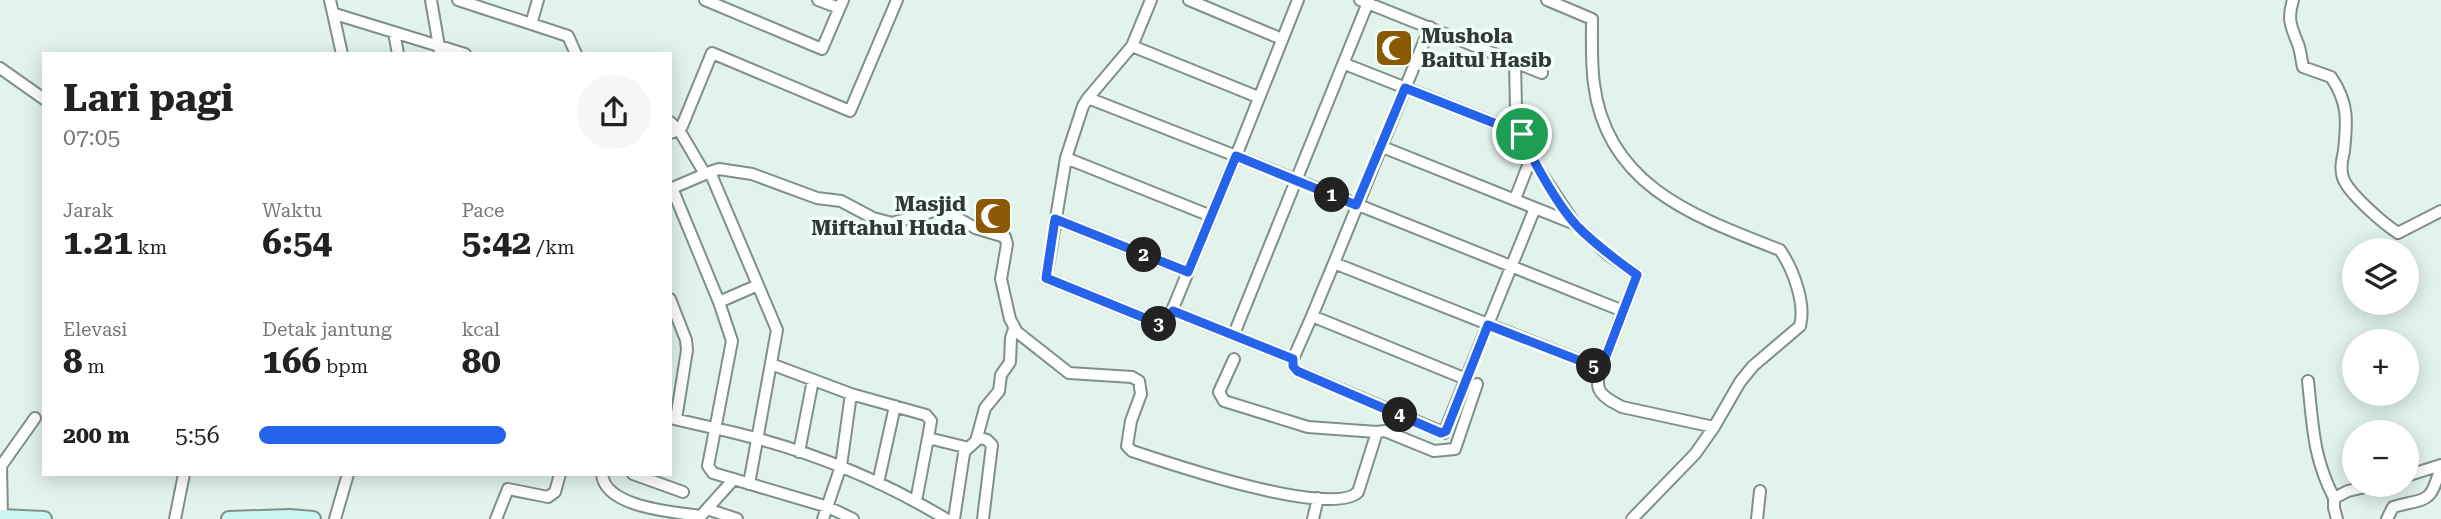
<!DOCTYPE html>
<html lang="id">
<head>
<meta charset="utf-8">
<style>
  body { margin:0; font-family:"Roboto Serif",serif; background:#f6f6f6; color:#222; height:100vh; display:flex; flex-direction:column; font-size:26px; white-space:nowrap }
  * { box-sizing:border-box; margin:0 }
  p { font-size:23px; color:#767676 }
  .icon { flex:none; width:38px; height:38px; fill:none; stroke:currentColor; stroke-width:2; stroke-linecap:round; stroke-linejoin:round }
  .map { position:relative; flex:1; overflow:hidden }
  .side { position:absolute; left:42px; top:52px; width:630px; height:424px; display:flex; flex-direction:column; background:#fff; border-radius:0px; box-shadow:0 4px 18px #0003 }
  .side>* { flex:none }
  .buttons { position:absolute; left:2342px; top:238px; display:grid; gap:14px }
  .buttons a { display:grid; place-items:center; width:77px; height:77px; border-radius:50%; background:#fff; box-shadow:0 4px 18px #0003; font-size:35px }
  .pin { position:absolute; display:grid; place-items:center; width:60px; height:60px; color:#fff; margin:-30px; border:4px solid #fff; border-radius:50%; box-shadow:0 2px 7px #0007 }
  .km { position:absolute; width:35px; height:35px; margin:-18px; border-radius:50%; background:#222; color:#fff; font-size:19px; line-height:35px; text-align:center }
  .round { display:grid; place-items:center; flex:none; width:74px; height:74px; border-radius:37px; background:#f6f6f6 }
  .summary { display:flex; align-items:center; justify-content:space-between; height:119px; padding:0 21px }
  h1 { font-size:38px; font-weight:700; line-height:52px }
  .stats { display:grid; grid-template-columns:repeat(3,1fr); gap:10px; height:119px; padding:7px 21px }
  .stats div { display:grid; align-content:center }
  .stats b { font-size:35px; font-weight:700 }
  .stats small { font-size:19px; font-weight:400 }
  .stats p { font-size:19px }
  ul { padding:0 21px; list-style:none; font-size:23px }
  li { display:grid; grid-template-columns:112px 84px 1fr; align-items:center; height:52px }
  li i { height:18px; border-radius:9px; background:#2563eb }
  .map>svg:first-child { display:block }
</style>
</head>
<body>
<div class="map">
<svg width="2441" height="519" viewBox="0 0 2441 519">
  <rect width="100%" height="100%" fill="#e1f3eb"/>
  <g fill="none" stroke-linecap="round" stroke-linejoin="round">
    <defs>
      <path id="street" d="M 330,0 L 342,54
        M 431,0 L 440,52
        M 458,0 L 568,36 L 576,54
        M 705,0 L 822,49 L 843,0
        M 818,0 L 839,8
        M 1189,0 L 1282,39
        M 1298,0 L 1236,156 L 1623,311
        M 1360,0 L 1542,73
        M 1547,0 L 1592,19 C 1592,41 1591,62 1594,84 C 1607,187 1696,217 1780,250 C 1793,269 1806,303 1800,326 L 1753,366 L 1740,382 L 1714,427 L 1695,454 L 1632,519
        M 2293,0 C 2287,19 2291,27 2298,44 C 2301,52 2301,59 2303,67 L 2331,77 C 2349,103 2347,122 2344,151 C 2342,160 2340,169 2343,178 C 2349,194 2384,224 2398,233 L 2441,211
        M 335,14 L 465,54
        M 531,24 L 538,0
        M 1430,27 L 1334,263 L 1601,369 L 1637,275 L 1605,252 L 1575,224 L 1531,158 L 1516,109 L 1515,62
        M 394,32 L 398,54
        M 1132,46 L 1258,97
        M 1345,64 L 1522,134
        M 0,68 L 44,99
        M 1088,98 L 1236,156 L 1166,325 L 1162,325 L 1046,278 L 1066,158 L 1083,106 L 1088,98 L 1132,46 L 1151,0
        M 670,122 L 679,130 L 682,126 L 712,53 L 850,111 L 897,0
        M 670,133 L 679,130 L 705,174
        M 1380,146 L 1575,224
        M 1066,158 L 1211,216
        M 710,172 L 719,169 L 752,174 L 817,198 L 841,201 L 873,218 L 892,223 L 937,210 L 949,213 L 975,228 L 1005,237 L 1007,244 L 1001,279 L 1010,319 L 1017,332 L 1069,373 L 1132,377 L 1139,381 L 1141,394 L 1131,421 L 1127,446 L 1132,451 C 1168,463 1332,519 1358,492 L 1377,432 L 1385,431 L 1434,451 L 1455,449 L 1477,384
        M 672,188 L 719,302 L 732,341 L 708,466 L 713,473 L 828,507 L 853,519
        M 670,189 L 710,172 L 777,330 L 749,484
        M 1515,199 L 1531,158
        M 1055,219 L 1188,272
        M 1334,263 L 1312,316 L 1466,379
        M 670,299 L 686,340 L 687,350 L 676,419
        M 719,302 L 758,285
        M 1173,311 L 1293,359 L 1312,316
        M 1234,334 L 1369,0
        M 1234,359 L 1219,392 L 1224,401 L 1308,427 L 1377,432
        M 1293,359 L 1293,366 L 1297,371 L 1444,433 L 1535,208
        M 771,364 L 851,394 L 926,415 L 931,421 L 928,438 L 965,447 L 954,519
        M 1601,369 C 1592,391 1603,397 1622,407 L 1714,427
        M 2308,381 C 2313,427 2313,457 2334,498
        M 670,418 C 700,425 730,431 759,439 C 824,457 888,484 946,519
        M 977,437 L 987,440 L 992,445 L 983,519
        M 966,450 L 976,441 L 985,408 L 999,391 L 1001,375 L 1010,362 L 1011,338 L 1014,329
        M 799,452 L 813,380
        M 602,474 C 605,508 675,512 701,516
        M 633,474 L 683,492
        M 2406,476 L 2441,465
        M 878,483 L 895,406
        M 916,501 L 928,438
        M 707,509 L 737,519
        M 2,517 L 1,466 L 35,418
        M 175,519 L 184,474
        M 335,519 L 348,474
        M 496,519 L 508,489 L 548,497 L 555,492 L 560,474
        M 698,519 L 734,479
        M 823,519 L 841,466 L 851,394
        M 1313,519 L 1318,498
        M 1757,519 L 1760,491
        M 2337,519 L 2334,508 L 2334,498 L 2348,491 L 2374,485
        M 2387,519 L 2393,507 C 2429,497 2430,505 2441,466"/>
      <path id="secondary" d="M 0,517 L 44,519
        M 229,519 L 290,517 L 313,519"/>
    </defs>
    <use href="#street" stroke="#809089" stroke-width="14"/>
    <use href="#secondary" stroke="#809089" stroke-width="18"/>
    <use href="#street" stroke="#fff" stroke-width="10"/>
    <use href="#secondary" stroke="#ccf6f3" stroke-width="14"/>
  </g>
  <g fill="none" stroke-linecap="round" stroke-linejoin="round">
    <defs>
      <path id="route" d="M 1405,88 L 1522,134 C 1532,160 1558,206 1578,227 C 1596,245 1616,260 1637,275 L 1601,369 L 1488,325 L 1446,431 L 1441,433 L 1297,371 L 1293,366 L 1293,359 L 1173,311 L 1169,321 L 1162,325 L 1046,278 L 1055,219 L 1188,272 L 1236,156 L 1356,205 Z"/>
    </defs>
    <use href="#route" stroke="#fff" stroke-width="14"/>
    <use href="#route" stroke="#2563eb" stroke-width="9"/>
  </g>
  <defs>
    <symbol id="mosque-square" viewBox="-11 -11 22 22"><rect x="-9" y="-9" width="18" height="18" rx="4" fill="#8b5804" stroke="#f1fff9"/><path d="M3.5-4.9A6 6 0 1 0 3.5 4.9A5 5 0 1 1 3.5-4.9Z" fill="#fff"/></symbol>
  </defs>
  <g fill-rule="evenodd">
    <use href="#mosque-square" x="1372" y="26" width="44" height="44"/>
    <use href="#mosque-square" x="971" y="194" width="44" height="44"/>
  </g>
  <g text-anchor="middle" stroke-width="7" stroke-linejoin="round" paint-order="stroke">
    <g font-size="21" font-weight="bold" fill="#313835" stroke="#f1fff9" text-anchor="start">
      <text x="1421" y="43">Mushola<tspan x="1421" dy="24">Baitul Hasib</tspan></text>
      <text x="966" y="211" text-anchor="end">Masjid<tspan x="966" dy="24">Miftahul Huda</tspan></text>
    </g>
  </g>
</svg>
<div class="buttons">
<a><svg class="icon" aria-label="layers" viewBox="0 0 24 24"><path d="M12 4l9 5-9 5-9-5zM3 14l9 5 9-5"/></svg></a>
<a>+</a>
<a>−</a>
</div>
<div class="pin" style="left:1522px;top:134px;background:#1e9e55"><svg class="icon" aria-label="arrive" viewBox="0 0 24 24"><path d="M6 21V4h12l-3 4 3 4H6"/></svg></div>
<b class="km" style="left:1332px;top:195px">1</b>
<b class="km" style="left:1144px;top:255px">2</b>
<b class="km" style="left:1159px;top:324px">3</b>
<b class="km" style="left:1400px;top:415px">4</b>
<b class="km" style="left:1594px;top:366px">5</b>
<section class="side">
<div class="summary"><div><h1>Lari pagi</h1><p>07:05</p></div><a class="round"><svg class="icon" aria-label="share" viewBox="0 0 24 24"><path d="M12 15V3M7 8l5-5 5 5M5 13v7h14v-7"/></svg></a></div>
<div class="stats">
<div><p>Jarak</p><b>1.21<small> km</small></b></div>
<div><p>Waktu</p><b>6:54</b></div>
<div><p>Pace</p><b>5:42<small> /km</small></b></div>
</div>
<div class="stats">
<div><p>Elevasi</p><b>8<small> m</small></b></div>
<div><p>Detak jantung</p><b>166<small> bpm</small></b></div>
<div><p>kcal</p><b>80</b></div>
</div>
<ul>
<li><b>200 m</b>5:56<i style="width:63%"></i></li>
</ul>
</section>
</div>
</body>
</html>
